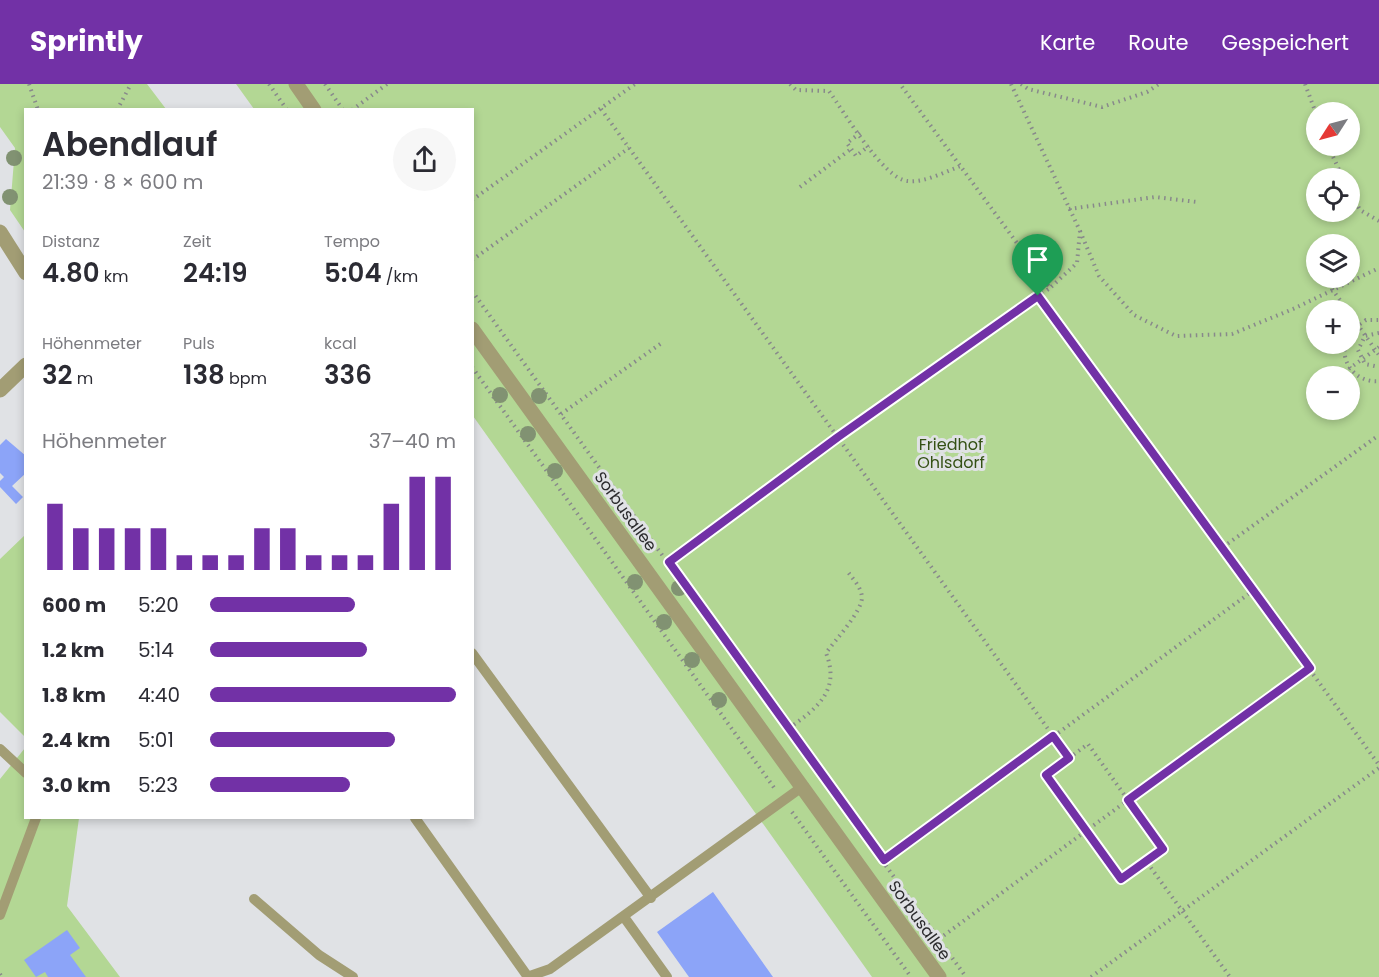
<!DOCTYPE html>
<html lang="de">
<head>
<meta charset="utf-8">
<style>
  body { margin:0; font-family:Poppins,sans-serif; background:#f7f7f7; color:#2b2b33; height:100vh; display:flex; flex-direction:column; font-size:22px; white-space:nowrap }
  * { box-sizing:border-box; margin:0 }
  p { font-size:20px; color:#7c7c81 }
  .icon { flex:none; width:33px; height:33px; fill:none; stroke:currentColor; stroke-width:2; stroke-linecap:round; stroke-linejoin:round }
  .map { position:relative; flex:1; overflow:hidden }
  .sheet { position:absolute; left:24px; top:24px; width:450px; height:711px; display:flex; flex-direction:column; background:#fff; border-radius:0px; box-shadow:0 3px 9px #0003 }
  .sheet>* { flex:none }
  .needle { width:39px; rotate:234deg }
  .controls { position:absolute; left:1306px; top:18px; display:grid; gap:12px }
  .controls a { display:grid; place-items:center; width:54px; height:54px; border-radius:50%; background:#fff; box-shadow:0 3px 9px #0003; font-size:30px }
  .pin { position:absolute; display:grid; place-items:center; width:51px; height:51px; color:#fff; margin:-62px -26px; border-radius:50% 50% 50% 0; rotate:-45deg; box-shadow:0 0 6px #0007 }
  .pin .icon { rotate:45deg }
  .round { display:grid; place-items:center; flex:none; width:63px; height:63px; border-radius:32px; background:#f7f7f7 }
  .overview { display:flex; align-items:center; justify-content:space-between; height:102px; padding:0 18px }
  h1 { font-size:33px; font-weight:600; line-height:45px }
  .stats { display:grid; grid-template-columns:repeat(3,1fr); gap:9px; height:102px; padding:6px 18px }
  .stats div { display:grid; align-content:center }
  .stats b { font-size:26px; font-weight:600 }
  .stats small { font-size:16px; font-weight:400 }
  .stats p { font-size:16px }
  .chart { height:168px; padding:12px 18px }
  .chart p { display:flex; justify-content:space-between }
  .chart svg { width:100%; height:108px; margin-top:6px; stroke:#7231a6; stroke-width:6 }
  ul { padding:0 18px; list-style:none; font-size:20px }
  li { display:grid; grid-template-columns:96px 72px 1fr; align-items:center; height:45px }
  li i { height:15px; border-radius:8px; background:#7231a6 }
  header { display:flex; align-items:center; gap:36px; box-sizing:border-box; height:84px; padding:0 30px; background:#7231a6; color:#fff }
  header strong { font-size:28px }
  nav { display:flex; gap:33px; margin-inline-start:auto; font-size:21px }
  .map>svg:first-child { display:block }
</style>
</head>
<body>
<header>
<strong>Sprintly</strong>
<nav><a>Karte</a><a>Route</a><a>Gespeichert</a></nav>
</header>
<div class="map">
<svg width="1379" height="893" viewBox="0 0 1379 893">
  <rect width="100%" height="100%" fill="#e0e2e5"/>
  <path fill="#b3d794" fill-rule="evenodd" d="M 0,0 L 147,0 L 166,25 L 26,26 L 25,148 L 10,126 L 15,64 L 0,43 Z
    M 236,0 L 1379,0 L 1379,893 L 872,893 L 473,332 L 472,26 L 254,25 ZM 1317,28 L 1350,28 L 1350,62 L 1317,62 ZM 1317,94 L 1350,94 L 1350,128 L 1317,128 ZM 1317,160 L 1350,160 L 1350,194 L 1317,194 ZM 1317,226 L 1350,226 L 1350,260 L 1317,260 ZM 1317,292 L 1350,292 L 1350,326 L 1317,326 Z
    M 25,451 L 25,653 L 0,628 L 0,475 Z
    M 25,664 L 26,734 L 79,734 L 67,822 L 120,893 L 0,893 L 0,695 Z"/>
  <path fill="#8ca4f8" d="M 6,355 L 26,372 L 26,389 L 12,402 L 23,413 L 16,420 L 0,403 L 0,397 L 4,393 L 0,389 L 0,361 Z
    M 713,808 L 773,893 L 689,893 L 657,848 Z
    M 67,846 L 80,864 L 70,871 L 86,893 L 48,893 L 45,888 L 36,893 L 24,876 Z"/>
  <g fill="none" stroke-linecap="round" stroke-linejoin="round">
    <path stroke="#88898b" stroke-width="4" stroke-dasharray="1.5 4.5" stroke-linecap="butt" d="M 29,0 L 38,26
      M 269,0 L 287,26
      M 325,0 L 343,26
      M 790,0 L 796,6 L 829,7 C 844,28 883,94 907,97 C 925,99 944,88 961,82
      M 1011,0 L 1080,147 L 1077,179 L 1050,204
      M 1021,0 L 1028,5 L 1102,23 L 1147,8 L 1159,0
      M 1305,0 L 1317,32
      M 601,25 L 1069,674 L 1046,691 L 1121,795 L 1146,777 L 1230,893
      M 117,26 L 131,0
      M 352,26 L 387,0
      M 860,49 L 847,59 L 856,72 L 869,62
      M 1328,62 L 1343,94
      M 800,103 L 851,65
      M 1350,107 L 1360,126 L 1379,137
      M 472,116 L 635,0
      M 1069,125 L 1155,113 L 1197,118
      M 1080,147 L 1099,192 L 1134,231 L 1176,252 L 1232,250 L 1293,225 L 1379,184
      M 472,176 L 629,64
      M 1332,205 L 1347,226
      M 472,207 L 966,893
      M 1038,212 L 1379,681
      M 1350,230 L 1379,271
      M 1350,247 L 1366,236 L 1379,236
      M 1379,249 L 1365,252 L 1358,266 L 1365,280 L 1379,283
      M 1345,260 C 1341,281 1358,299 1379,297
      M 472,283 L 775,705
      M 1339,292 L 1379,263
      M 561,330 L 663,258
      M 1223,463 L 1379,351
      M 667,479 L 838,353 L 1050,204 L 900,0
      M 789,644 C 816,625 841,607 826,569 C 835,556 862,528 862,513 C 861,503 853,495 848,488
      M 1069,674 L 1088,660 L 1163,765 L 1146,777
      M 792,728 L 911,893
      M 884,776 L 1254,506
      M 939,855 L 1309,583
      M 0,890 L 2,893
      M 1091,893 L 1379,684"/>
    <path stroke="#a29d74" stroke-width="10" d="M 472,569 L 651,814
      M 0,665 L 26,689
      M 415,734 L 528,893
      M 254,815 L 319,871 L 353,893
      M 0,831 L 36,734
      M 624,833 L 667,893
      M 527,893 L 550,885 L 802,703"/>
    <path stroke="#a29d74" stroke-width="15" d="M 296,0 L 314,26
      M 0,148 L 26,189
      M 472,245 L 939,893
      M 0,306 L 26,281"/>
  </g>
  <g fill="#819272">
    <circle cx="14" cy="74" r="8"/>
    <circle cx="10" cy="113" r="8"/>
    <circle cx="500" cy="311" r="8"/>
    <circle cx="539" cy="312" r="8"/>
    <circle cx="528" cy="350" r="8"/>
    <circle cx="555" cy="387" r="8"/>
    <circle cx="635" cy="498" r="8"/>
    <circle cx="679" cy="504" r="8"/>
    <circle cx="664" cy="538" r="8"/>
    <circle cx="692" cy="576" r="8"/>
    <circle cx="719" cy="616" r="8"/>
  </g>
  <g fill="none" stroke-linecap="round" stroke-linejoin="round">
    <defs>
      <path id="route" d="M 1038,212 L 1310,584 L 1128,716 L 1163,765 L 1121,795 L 1046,691 L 1069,674 L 1053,652 L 884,776 L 669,478 L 838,353 Z"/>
    </defs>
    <use href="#route" stroke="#fff" stroke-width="12"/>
    <use href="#route" stroke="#7231a6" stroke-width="8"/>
  </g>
  <g text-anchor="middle" stroke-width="6" stroke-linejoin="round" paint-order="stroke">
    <g font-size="16" fill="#345114" stroke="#e0e2e5">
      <text x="951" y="366">Friedhof<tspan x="951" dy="18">Ohlsdorf</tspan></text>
    </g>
    <g font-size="16" fill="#2b2b2d" stroke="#e0e2e5">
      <text transform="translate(626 427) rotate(54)" y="6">Sorbusallee</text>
      <text transform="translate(920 836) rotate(54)" y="6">Sorbusallee</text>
    </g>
  </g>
</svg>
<div class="controls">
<a><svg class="needle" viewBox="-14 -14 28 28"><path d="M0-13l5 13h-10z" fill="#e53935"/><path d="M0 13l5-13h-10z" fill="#7c7c81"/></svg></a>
<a><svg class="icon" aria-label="locate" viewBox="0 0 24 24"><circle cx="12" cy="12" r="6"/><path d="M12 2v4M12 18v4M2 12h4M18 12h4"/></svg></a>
<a><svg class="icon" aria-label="layers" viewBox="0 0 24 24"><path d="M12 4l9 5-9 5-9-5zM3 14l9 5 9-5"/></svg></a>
<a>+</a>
<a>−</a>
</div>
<div class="pin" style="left:1038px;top:212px;background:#1e9e55"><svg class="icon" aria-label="arrive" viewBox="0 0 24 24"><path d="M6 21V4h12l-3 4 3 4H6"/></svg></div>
<section class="sheet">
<div class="overview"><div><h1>Abendlauf</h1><p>21:39 · 8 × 600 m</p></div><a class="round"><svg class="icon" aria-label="share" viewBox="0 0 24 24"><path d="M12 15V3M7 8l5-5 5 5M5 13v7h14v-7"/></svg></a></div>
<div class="stats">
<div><p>Distanz</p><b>4.80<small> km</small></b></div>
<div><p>Zeit</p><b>24:19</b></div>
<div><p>Tempo</p><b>5:04<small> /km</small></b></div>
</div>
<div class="stats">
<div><p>Höhenmeter</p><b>32<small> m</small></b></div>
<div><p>Puls</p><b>138<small> bpm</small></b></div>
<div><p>kcal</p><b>336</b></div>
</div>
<div class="chart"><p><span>Höhenmeter</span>37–40 m</p>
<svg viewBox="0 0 160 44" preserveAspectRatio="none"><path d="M5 44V17M15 44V27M25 44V27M35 44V27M45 44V27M55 44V38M65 44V38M75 44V38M85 44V27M95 44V27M105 44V38M115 44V38M125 44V38M135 44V17M145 44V6M155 44V6"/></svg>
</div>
<ul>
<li><b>600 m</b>5:20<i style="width:59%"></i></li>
<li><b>1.2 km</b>5:14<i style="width:64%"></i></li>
<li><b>1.8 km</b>4:40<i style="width:100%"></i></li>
<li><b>2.4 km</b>5:01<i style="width:75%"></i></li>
<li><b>3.0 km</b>5:23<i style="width:57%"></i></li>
</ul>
</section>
</div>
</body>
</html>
